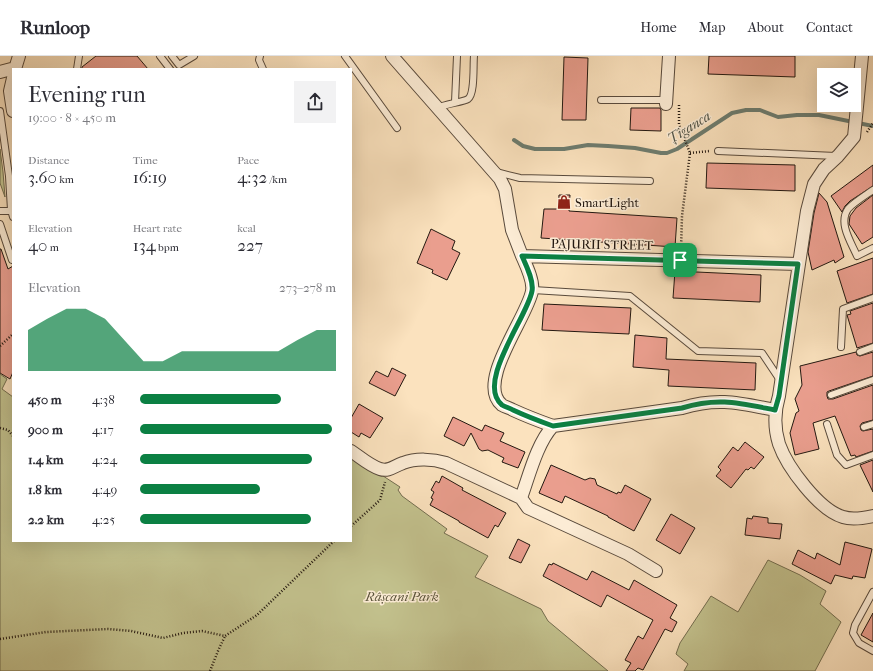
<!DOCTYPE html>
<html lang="en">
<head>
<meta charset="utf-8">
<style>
  body { margin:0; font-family:"IM FELL French Canon",serif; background:#f2f2f3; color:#2b2b33; height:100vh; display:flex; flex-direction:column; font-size:15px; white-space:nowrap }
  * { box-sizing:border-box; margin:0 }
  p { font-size:13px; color:#7c7c81 }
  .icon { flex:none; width:22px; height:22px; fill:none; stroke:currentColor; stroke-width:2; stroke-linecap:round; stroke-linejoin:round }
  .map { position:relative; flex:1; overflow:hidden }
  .sheet { position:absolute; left:12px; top:12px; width:340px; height:474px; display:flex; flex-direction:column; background:#fff; border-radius:0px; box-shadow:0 4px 16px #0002 }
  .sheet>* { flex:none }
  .buttons { position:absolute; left:817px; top:12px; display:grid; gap:8px }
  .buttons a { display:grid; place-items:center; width:44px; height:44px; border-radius:0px; background:#fff; box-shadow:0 4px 16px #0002; font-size:20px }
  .pin { position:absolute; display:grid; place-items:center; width:34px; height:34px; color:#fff; margin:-17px; border-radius:8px; box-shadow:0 2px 6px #0006 }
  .round { display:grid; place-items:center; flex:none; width:42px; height:42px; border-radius:0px; background:#f2f2f3 }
  .headline { display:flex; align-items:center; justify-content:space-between; height:68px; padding:0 16px }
  h1 { font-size:22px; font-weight:600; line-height:30px }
  .figures { display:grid; grid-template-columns:repeat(3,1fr); gap:6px; height:68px; padding:4px 16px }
  .figures div { display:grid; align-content:center }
  .figures b { font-size:17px; font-weight:600 }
  .figures small { font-size:11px; font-weight:400 }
  .figures p { font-size:11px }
  .chart { height:112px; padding:8px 16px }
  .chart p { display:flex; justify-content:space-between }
  .chart svg { width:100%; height:72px; margin-top:4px; fill:#0b8043; opacity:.7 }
  ul { padding:0 16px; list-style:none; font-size:13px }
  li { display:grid; grid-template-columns:64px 48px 1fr; align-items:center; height:30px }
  li i { height:10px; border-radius:5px; background:#0b8043 }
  header { display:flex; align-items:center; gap:24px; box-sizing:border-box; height:56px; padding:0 20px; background:#fff; border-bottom:1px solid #e1e1e2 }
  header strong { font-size:19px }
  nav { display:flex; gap:22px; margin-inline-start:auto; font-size:14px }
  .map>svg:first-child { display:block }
</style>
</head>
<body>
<header>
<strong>Runloop</strong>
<nav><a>Home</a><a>Map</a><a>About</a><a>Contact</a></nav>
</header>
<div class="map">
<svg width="873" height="615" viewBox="0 0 873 615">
  <rect width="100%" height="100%" fill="#fbe2be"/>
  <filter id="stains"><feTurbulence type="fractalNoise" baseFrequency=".005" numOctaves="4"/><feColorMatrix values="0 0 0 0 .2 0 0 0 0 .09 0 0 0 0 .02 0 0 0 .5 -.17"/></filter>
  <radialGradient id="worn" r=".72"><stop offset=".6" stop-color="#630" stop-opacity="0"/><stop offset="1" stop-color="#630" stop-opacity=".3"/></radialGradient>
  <path fill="#c3c28e" stroke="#736d4f" d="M 0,93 L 3,116 L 5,141 L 0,127 Z
    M 0,318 L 7,323 L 2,333 L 13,341 L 13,485 L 351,485 L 351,399 L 400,431 L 398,434 L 402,440 L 447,473 L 444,477 L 488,500 L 475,521 L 541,553 L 548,565 L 608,615 L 0,615 Z
    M 768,504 L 800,519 L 826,535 L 820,548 L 841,566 L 815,615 L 684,615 L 688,608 L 676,598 L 680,587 L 711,540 L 738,556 Z"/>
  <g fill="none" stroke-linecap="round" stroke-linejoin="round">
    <path stroke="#6d7c6f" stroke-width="4" d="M 514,84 L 523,90 L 535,93 L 564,93 L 588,89 L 608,90 L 635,92 L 661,97 L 667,97 L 677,93 L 732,57 L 746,54 L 760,54 L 778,61 L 797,59 L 819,59 L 873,70"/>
  </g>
  <path fill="#ea9e8e" stroke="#231810" d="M 96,0 L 137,0 L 148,13 L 82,13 L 82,11 Z
    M 709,0 L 795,0 L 795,21 L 708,18 Z
    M 564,1 L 588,2 L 586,64 L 562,64 Z
    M 631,52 L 660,52 L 661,54 L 661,75 L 630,74 Z
    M 707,107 L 795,109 L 795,135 L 706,132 Z
    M 873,109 L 873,130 L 850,145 L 845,150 L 842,156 L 831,140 Z
    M 819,137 L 827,146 L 844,201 L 835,207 L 834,204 L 812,214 L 808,196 L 814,157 Z
    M 559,139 L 570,139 L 569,155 L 677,162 L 675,191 L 541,182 L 544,153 L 558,153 Z
    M 873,139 L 873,181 L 862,188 L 849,168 L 850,160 L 856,152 Z
    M 431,173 L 455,185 L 452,193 L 460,197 L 447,224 L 432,217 L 433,214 L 417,207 Z
    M 0,193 L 1,193 L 8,213 L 13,210 L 13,316 L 10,323 L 0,317 Z
    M 873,202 L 873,238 L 847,247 L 837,215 Z
    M 675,215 L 761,219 L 760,246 L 673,242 Z
    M 873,247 L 873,287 L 857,292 L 847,259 L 851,258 L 850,255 Z
    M 544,248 L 631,252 L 629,278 L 542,274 Z
    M 635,279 L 667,282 L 666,303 L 756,307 L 755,334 L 668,330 L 669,314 L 633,311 Z
    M 856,296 L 857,299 L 860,300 L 873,296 L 873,320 L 829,335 L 827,336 L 827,340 L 828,343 L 833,343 L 873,329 L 873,364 L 862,367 L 860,370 L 861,374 L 863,375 L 873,373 L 873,395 L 856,401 L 855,399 L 851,400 L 835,360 L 813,367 L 819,393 L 795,399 L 790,377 L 796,357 L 799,355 L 795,343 L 802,329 L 800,310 Z
    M 392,312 L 406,319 L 395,340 L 369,327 L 376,315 L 388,321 Z
    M 359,348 L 383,362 L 370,382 L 361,377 L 359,381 L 351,376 L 351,362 Z
    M 453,361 L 482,375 L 485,369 L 504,377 L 500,385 L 525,396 L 518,412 L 502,406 L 504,402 L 488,394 L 482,395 L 479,393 L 471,377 L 464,390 L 444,380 Z
    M 745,386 L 764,401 L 754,413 L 751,411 L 748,414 L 746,413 L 731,432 L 716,420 L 721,414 L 718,411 L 733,391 L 738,395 Z
    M 873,404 L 873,436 L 860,409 Z
    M 551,409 L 585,424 L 590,422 L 595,423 L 597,429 L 617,438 L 618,436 L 621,437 L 625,429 L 651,443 L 634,475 L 608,461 L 608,460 L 565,440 L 562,447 L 539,437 Z
    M 442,420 L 463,432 L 462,434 L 506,457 L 498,471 L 495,469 L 488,482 L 459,466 L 459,465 L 430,449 L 433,443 L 431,442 L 434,436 L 431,434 L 436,425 L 439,427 Z
    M 671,458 L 695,472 L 680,498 L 656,484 Z
    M 753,460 L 768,462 L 768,467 L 782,468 L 780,483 L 745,479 L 747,462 L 752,463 Z
    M 518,483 L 530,489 L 521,507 L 509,502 Z
    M 845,486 L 872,493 L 865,522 L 853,520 L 852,523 L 835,519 L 831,528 L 792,508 L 798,494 L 815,503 L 817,497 L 840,509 Z
    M 553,507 L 587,524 L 592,515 L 629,534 L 634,524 L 677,549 L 670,562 L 677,566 L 672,576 L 665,573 L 643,614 L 638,612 L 635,615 L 626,615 L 631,607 L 625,604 L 638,580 L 643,583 L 653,564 L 607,539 L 601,551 L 543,520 L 549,508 L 552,509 Z
    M 873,557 L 873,586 L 861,579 Z"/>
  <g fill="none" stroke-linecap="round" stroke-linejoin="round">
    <defs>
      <path id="service" d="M 160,0 L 170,13
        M 172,0 L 179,9 L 194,0
        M 260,0 L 259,4 L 263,13
        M 345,0 L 397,72
        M 77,13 L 79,0
        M 601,44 L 667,44
        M 455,46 L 457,0
        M 437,52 C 445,48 463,46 468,43 C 475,38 473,10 474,0
        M 0,55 L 9,120 L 11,154 L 13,161
        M 718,95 L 836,100
        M 496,116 L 520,122 L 650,125
        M 873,134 C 866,139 853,147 848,153 C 838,167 851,186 857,200 L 873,192
        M 0,155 L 13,155
        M 0,168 L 12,204
        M 533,234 L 630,240 L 698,295 L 762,297 L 780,324
        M 841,291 L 843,253 L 873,242
        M 860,296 L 873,291
        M 831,339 L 873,324
        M 827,368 L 837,399 L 846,409 L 873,399
        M 864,371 L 873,368
        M 873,536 L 855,569 L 853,577 L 859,587 L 873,595"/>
      <path id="minor" d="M 392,0 L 500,123 L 505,133 L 512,174 L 522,200 L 798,208
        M 862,0 L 854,81 L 838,100 L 824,113 L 814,128 L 807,155 L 779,340 C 774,357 774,372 779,388 C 787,411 819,454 843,461 C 852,464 864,462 873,460
        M 15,13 L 19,0
        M 0,16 L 15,12
        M 13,22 L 10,35 L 13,55
        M 666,48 L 669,0
        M 522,200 C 526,209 534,225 532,235 C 528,260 475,327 502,349 C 505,351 510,352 513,354 C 526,360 539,365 553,370 L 682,352 C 718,341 739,347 775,354
        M 351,395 C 360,401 370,410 380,413 C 389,416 394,410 403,407 C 416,402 433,403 446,407 L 521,442 L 528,452 L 628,498 L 656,515
        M 521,442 C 529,420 537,387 553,370"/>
    </defs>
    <use href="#service" stroke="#594a3c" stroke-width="8"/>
    <use href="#minor" stroke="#594a3c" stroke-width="14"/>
    <path stroke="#231810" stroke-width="2.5" stroke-dasharray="1 2" stroke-linecap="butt" d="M 679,49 L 679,69 L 690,97 L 682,160 L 681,194
      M 867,76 L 873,67
      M 690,97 L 710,95
      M 0,290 L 13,278
      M 0,372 L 8,374 L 13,380
      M 351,470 L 380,444 L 385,426
      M 0,583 L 46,576 L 108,573 L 131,575 L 163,582 L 183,577 L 202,575 L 225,580 L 257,559 L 334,485
      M 210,615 L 218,595 L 225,580"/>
    <use href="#service" stroke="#fcecd5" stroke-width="6"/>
    <use href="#minor" stroke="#fcecd5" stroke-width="12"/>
  </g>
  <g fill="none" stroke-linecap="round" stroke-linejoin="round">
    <defs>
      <path id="route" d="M 522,200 L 798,208 L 779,340 L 775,354 C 739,347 718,341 682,352 L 553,370 C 539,365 526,360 513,354 C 510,352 505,351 502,349 C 475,327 528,260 532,235 C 534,225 526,209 522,200 Z"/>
    </defs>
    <use href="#route" stroke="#fff" stroke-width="8"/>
    <use href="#route" stroke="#0b8043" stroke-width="5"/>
  </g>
  <defs>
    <symbol id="shop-bare" viewBox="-9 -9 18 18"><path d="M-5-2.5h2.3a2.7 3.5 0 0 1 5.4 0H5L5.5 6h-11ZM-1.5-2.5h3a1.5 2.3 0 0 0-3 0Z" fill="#8f2418" stroke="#fcecd5" stroke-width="2.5" paint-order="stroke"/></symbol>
  </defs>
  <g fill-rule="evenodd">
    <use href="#shop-bare" x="554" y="136" width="20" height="20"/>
  </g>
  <g text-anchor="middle" stroke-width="3" stroke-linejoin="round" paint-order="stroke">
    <g font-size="13" fill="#231810" stroke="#fcecd5" text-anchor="start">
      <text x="575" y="151">SmartLight</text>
    </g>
    <g font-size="13" fill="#231810" stroke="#fcecd5">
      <text transform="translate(602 188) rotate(1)" y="5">PAJURII STREET</text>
    </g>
    <g font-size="13" font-style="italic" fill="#5b543c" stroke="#fcecd5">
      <text x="402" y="545">Râșcani Park</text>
    </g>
    <g font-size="14" font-style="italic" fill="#4e5247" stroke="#fcecd5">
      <text transform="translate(689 71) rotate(-32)" y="5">Țîganca</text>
    </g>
  </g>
  <rect width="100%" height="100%" filter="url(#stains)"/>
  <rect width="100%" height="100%" fill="url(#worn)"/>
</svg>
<div class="buttons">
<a><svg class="icon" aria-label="layers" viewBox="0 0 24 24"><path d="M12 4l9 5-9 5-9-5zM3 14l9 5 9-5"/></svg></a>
</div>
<div class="pin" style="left:680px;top:204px;background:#1e9e55"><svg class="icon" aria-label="arrive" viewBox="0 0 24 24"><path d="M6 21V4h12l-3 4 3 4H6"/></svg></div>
<section class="sheet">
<div class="headline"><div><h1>Evening run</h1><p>19:00 · 8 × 450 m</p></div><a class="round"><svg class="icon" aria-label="share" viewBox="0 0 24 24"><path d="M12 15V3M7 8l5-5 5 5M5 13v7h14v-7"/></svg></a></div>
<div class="figures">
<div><p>Distance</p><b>3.60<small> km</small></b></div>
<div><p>Time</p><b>16:19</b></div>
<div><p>Pace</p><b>4:32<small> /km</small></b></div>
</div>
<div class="figures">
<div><p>Elevation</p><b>40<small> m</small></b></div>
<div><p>Heart rate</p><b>134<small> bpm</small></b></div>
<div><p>kcal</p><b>227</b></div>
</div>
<div class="chart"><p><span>Elevation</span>273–278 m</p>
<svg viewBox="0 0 160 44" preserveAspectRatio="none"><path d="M0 44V19L10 12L20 6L30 6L40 12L50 25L60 38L70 38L80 32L90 32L100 32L110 32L120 32L130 32L140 25L150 19L160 19V44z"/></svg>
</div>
<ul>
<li><b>450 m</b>4:38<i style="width:72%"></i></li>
<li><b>900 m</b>4:17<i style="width:98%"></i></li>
<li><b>1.4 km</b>4:24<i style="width:88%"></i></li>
<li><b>1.8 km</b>4:49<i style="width:61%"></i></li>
<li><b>2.2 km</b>4:25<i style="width:87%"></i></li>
</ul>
</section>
</div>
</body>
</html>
